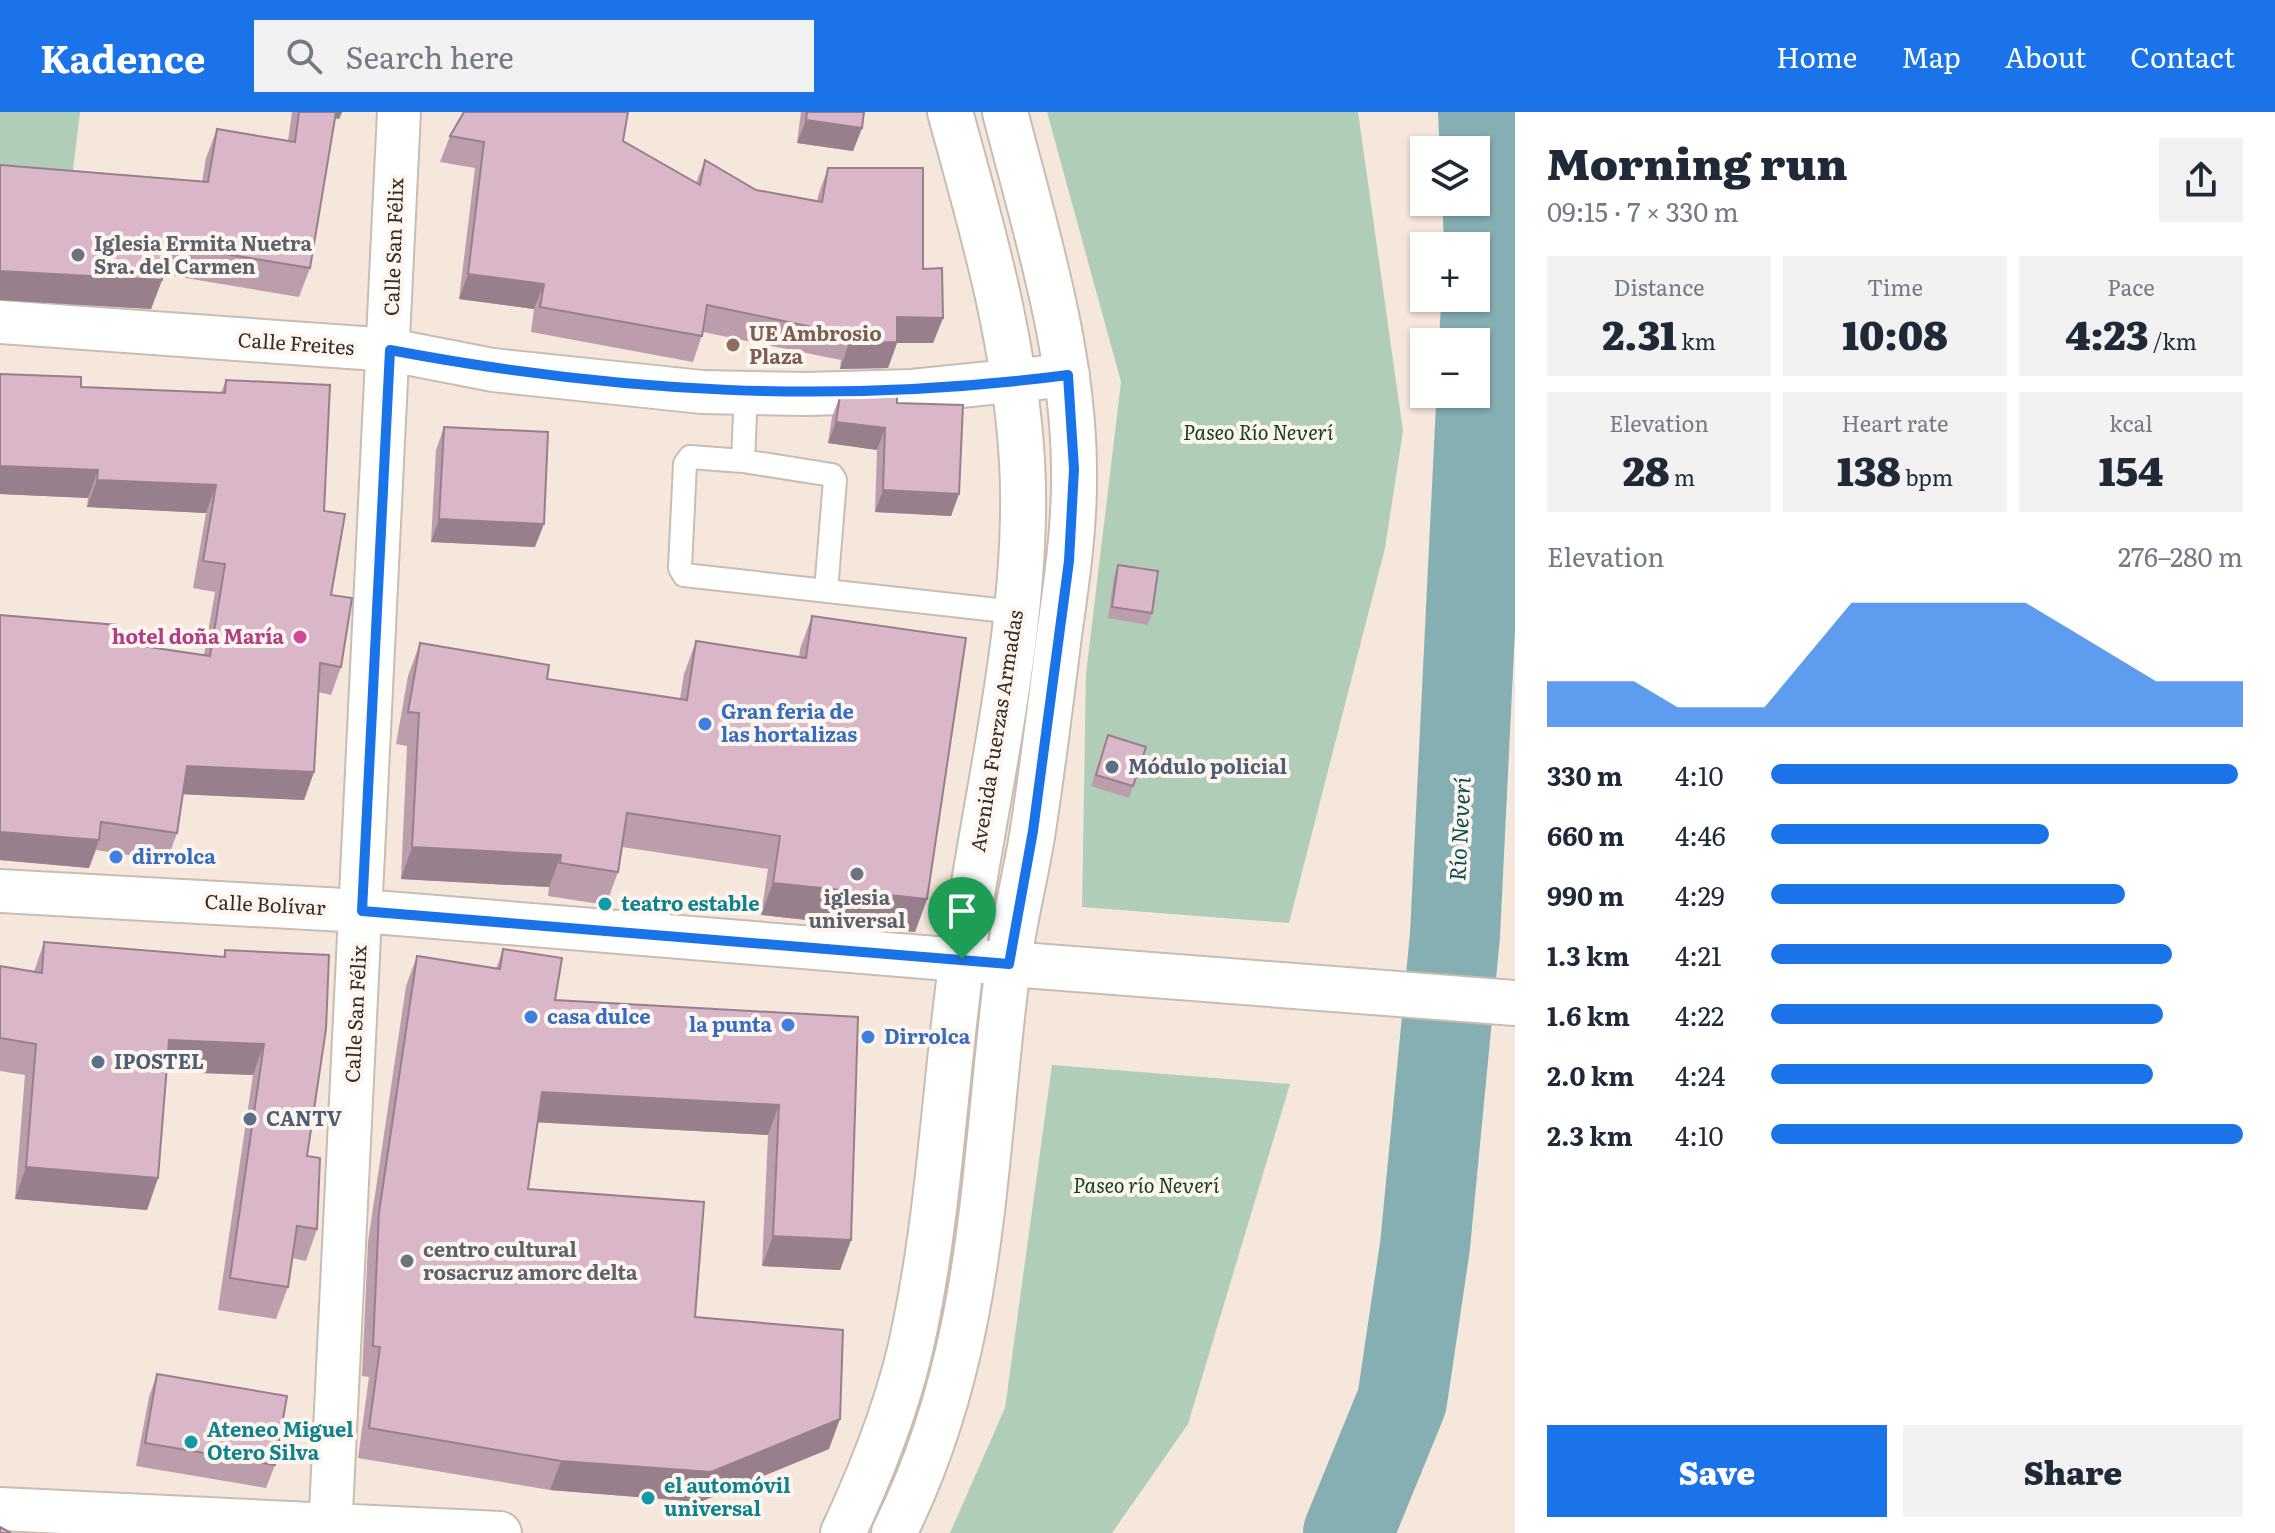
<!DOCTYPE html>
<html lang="en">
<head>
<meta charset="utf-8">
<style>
  body { margin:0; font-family:Literata,serif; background:#f2f2f3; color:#1f2937; height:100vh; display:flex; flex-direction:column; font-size:30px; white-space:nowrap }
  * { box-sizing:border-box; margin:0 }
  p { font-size:26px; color:#747a83 }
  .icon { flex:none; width:44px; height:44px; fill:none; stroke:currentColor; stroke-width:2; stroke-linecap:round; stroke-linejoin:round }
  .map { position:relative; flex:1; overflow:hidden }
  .sheet { display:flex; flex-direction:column; background:#fff; width:760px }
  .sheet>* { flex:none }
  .buttons { position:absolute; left:1410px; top:24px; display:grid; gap:16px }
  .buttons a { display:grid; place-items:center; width:80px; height:80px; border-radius:0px; background:#fff; box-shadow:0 2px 6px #0004; font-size:40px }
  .pin { position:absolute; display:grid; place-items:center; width:68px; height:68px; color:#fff; margin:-82px -34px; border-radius:50% 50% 50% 0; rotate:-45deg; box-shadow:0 0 8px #0007 }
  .pin .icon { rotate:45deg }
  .round { display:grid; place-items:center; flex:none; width:84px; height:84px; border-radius:0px; background:#f2f2f3 }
  .headline { display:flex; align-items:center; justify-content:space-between; height:136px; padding:0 32px }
  h1 { font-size:44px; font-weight:800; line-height:60px }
  .stats { display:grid; grid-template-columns:repeat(3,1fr); gap:12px; height:136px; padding:8px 32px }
  .stats div { display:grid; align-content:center; border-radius:0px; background:#f2f2f3; text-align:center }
  .stats b { font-size:40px; font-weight:800 }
  .stats small { font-size:22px; font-weight:400 }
  .stats p { font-size:22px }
  .chart { height:224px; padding:16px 32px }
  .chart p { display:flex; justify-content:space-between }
  .chart svg { width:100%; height:144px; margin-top:8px; fill:#1a73e8; opacity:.7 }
  .primary-button { display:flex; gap:16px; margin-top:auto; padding:16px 32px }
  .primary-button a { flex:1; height:92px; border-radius:0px; background:#1a73e8; color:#fff; font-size:32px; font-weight:800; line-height:92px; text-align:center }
  .primary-button a+a { background:#f2f2f3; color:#1f2937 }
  ul { padding:0 32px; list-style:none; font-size:26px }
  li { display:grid; grid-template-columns:128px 96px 1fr; align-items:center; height:60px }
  li i { height:20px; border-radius:10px; background:#1a73e8 }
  header { display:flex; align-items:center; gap:48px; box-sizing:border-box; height:112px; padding:0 40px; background:#1a73e8; color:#fff }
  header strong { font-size:38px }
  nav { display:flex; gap:44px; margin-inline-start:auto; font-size:28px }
  .search { width:560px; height:72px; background:#f2f2f3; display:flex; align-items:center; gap:20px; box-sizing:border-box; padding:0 28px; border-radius:0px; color:#747a83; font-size:30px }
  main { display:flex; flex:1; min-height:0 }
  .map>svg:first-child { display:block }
</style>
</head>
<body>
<header>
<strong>Kadence</strong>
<div class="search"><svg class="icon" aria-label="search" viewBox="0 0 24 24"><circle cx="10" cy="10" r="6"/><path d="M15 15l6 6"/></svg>Search here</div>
<nav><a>Home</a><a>Map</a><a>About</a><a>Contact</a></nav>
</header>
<main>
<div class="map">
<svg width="1515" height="1421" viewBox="0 0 1515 1421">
  <rect width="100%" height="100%" fill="#f5e7db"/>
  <path fill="#b0cdb7" d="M 0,0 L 80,0 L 71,75 L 0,66 Z
    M 1047,0 L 1358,0 L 1403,319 L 1385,436 L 1289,811 L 1082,795 L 1086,562 L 1121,270 Z
    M 1052,953 L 1290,972 L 1188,1312 L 1112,1421 L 950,1421 L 1005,1296 Z"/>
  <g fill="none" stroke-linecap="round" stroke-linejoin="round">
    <path stroke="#85afb3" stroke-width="90" d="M 1348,1421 L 1402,1289 L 1425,1134 L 1455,823 L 1489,130 L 1483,0"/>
    <defs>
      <path id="service" d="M 746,280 L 743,349 L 690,345 L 685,352 L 680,456 L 684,463 L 1015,500
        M 743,349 L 832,363 L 835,368 L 826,479"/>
      <path id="minor" d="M 0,210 L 390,238 L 493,258 L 702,280 L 807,282 L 912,279 L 1068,263
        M 0,779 L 362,799 L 1009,852
        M 0,1397 L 500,1421
        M 330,1421 L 399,0"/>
      <path id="tertiary" d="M 843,1421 C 874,1355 901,1287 915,1215 C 940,1094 945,969 962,847 C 984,688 1031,508 1022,349 C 1015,228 982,116 950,0
        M 894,1421 C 987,1235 982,1054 1008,854 C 1014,808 1026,763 1033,718 C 1043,653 1051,588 1059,523 C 1067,468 1075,412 1074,356 C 1073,235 1035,117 1005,0"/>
      <path id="secondary" d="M 1009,852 L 1515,891"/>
    </defs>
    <use href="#service" stroke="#c9bcb1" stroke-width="26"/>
    <use href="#minor" stroke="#c9bcb1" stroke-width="46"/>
    <use href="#tertiary" stroke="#c9bcb1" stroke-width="48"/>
    <use href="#secondary" stroke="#c9bcb1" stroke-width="48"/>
    <use href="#service" stroke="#fff" stroke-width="22"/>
    <use href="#minor" stroke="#fff" stroke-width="42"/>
    <use href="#tertiary" stroke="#fff" stroke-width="44"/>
    <use href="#secondary" stroke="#fff" stroke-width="44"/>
  </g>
  <path fill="#bb9dac" d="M 292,0 L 342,0 L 339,7 L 335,6 L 310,156 L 299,185 L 162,162 L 162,168 L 151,197 L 0,188 L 0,53 L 202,70 L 206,46 L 217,17 L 288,29 Z
    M 462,0 L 628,0 L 623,29 L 696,71 L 705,48 L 756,78 L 817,89 L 819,81 L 828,56 L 923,157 L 943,206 L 933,231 L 897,231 L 888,256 L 840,257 L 841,248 L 703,220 L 693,250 L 531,220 L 534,197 L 459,187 L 475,56 L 440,50 L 450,24 L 463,0 Z
    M 801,0 L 864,0 L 862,16 L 853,39 L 797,31 Z
    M 0,262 L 81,275 L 221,281 L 226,268 L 324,399 L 331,483 L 341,555 L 331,583 L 318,580 L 314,660 L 304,688 L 183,682 L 177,721 L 167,749 L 96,738 L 89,756 L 0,748 L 0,503 L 115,530 L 204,543 L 215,480 L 193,476 L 206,401 L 87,395 L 88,386 L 0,382 Z
    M 840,284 L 897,291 L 959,382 L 951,404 L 875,400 L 877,338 L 828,331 L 832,305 Z
    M 444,315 L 535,435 L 431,430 L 436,338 Z
    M 1118,453 L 1152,501 L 1148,513 L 1108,506 L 1114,465 Z
    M 812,504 L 927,787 L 915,820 L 761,803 L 768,757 L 622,735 L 618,760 L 606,793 L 548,784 L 549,775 L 401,767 L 407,634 L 396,632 L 408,564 L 420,531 L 547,567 L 680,587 L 684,562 L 696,529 L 799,545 L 800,537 Z
    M 1108,623 L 1133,674 L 1129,686 L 1091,674 Z
    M 44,830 L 223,845 L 225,838 L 307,1044 L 317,1117 L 306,1149 L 292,1146 L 288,1175 L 276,1207 L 218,1198 L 253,963 L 167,960 L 158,1066 L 147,1098 L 15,1087 L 25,963 L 0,959 L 0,854 L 34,860 Z
    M 503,837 L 555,888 L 858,905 L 851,1128 L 840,1158 L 762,1154 L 768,1023 L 537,1010 L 528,1077 L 695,1205 L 829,1337 L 700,1390 L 550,1378 L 358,1346 L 369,1265 L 362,1264 L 368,1130 L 406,874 L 417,844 L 496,857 Z
    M 157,1262 L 275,1353 L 266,1376 L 136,1354 L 149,1285 Z"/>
  <path fill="#987f8c" d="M 331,0 L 342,0 L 339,7 L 329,5 Z
    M 806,8 L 862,16 L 853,39 L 797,31 Z
    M 0,159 L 162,168 L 151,197 L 0,188 Z
    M 468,162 L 544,172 L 534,197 L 459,187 Z
    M 897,205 L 943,206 L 933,231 L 897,231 L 888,256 L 840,257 L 849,231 Z
    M 836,310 L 885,316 L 877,338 L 828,331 Z
    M 0,354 L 98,358 L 88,386 L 0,382 Z
    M 97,368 L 216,373 L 206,401 L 87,395 Z
    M 883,378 L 959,382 L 951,404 L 875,400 Z
    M 439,407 L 544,412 L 535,435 L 431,430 Z
    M 187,654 L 314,660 L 304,688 L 177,682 Z
    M 0,720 L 99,728 L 89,756 L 0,748 Z
    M 412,735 L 561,743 L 549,775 L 401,767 Z
    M 773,771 L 927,787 L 915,820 L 761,803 Z
    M 169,928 L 264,932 L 253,963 L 158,959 Z
    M 542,980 L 779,993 L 768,1023 L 531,1010 Z
    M 26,1055 L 158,1066 L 147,1098 L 15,1087 Z
    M 773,1124 L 851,1128 L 840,1158 L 762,1154 Z
    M 840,1307 L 829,1337 L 700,1390 L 550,1378 L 561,1349 Z"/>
  <path fill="#d9b6c8" stroke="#987f8c" stroke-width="2" d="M 299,0 L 336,0 L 310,156 L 164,132 L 162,168 L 0,159 L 0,53 L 208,70 L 217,17 L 295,30 Z
    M 464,0 L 628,0 L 623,29 L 700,73 L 705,48 L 756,78 L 822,90 L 828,56 L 923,56 L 923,157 L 942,156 L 943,206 L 897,205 L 897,230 L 849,231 L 850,223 L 707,193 L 702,224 L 540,195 L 544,172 L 468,162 L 484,30 L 450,24 Z
    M 807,0 L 864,0 L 862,16 L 806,8 Z
    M 0,262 L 81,265 L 81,275 L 225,281 L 226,268 L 330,273 L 324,399 L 345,402 L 331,483 L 352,486 L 341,555 L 320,551 L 314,660 L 187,654 L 177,721 L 101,710 L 99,728 L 0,720 L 0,503 L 117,513 L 115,530 L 210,544 L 225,452 L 203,449 L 216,373 L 97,368 L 98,358 L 0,354 Z
    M 897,282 L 897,291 L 963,293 L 959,382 L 883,378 L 885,316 L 836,310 L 840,284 Z
    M 444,315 L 548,320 L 544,412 L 439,407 Z
    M 1118,453 L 1158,459 L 1152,501 L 1112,495 Z
    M 812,504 L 966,526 L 927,787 L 773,771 L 780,724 L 627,701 L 618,760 L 560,751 L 561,743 L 412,735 L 419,601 L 408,600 L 420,531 L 549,553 L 547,567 L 687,588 L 696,529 L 806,546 Z
    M 1108,623 L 1146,635 L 1133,674 L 1096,663 Z
    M 44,830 L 225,845 L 225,838 L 329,843 L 326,917 L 307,1044 L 320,1046 L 317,1117 L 297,1114 L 288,1175 L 230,1166 L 264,932 L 169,928 L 158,1066 L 26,1055 L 36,932 L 0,926 L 0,854 L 42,861 Z
    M 503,837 L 562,846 L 555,888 L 858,905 L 851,1128 L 773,1124 L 779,993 L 542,980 L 528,1077 L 704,1090 L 695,1205 L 843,1218 L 840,1307 L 711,1360 L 561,1349 L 369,1316 L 380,1235 L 373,1234 L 379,1100 L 417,844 L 500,857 Z
    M 157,1262 L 287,1284 L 275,1353 L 145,1331 Z
    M 0,1415 L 11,1421 L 0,1421 Z"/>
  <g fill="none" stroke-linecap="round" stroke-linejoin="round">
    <defs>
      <path id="route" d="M 390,238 C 618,281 837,293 1068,263 L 1074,357 L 1069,449 L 1033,719 L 1009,852 L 362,799 Z"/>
    </defs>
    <use href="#route" stroke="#fff" stroke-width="16"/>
    <use href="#route" stroke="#1a73e8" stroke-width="10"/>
  </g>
  <g fill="#6b7280" stroke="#fef6ee" stroke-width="3">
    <circle cx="78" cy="143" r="8"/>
    <circle cx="857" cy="762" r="8"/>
    <circle cx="407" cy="1149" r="8"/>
  </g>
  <circle fill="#8d6e63" stroke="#fef6ee" stroke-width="3" cx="733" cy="233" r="8"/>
  <circle fill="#d1479c" stroke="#fef6ee" stroke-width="3" cx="300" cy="525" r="8"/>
  <g fill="#3f7fe0" stroke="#fef6ee" stroke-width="3">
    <circle cx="705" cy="612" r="8"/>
    <circle cx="116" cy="745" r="8"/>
    <circle cx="531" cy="905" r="8"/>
    <circle cx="788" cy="913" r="8"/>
    <circle cx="868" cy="925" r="8"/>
  </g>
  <g fill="#5c6f8a" stroke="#fef6ee" stroke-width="3">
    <circle cx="1112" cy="655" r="8"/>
    <circle cx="98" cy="950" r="8"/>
    <circle cx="250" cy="1007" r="8"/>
  </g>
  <g fill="#0f9aa8" stroke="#fef6ee" stroke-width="3">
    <circle cx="605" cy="792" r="8"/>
    <circle cx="191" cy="1330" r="8"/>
    <circle cx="648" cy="1386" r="8"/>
  </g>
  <g text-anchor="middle" stroke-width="8" stroke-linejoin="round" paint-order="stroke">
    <g font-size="20" font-weight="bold" fill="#5b616d" stroke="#fef6ee" text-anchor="start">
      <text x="94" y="139">Iglesia Ermita Nuetra<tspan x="94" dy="23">Sra. del Carmen</tspan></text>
      <text x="857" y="793" text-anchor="middle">iglesia<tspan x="857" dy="23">universal</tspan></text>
      <text x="423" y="1145">centro cultural<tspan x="423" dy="23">rosacruz amorc delta</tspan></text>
    </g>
    <g font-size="20" fill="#332d29" stroke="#fef6ee">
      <text transform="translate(394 135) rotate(-88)" y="7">Calle San Félix</text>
      <text transform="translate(296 232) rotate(4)" y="7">Calle Freites</text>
      <text transform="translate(997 619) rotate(-81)" y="7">Avenida Fuerzas Armadas</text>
      <text transform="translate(265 793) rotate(3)" y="7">Calle Bolívar</text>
      <text transform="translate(356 902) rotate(-87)" y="7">Calle San Félix</text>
    </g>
    <g font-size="20" font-weight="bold" fill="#785e54" stroke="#fef6ee" text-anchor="start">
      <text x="749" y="229">UE Ambrosio<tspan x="749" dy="23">Plaza</tspan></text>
    </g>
    <g font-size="20" font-style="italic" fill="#0e4122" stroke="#fef6ee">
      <text x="1258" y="328">Paseo Río Neverí</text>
      <text x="1146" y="1081">Paseo río Neverí</text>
    </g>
    <g font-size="20" font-weight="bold" fill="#b23c85" stroke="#fef6ee" text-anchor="end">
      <text x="284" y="532">hotel doña María</text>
    </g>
    <g font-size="20" font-weight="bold" fill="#366cbe" stroke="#fef6ee" text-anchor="start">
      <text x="721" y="607">Gran feria de<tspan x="721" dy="23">las hortalizas</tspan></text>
      <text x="132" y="752">dirrolca</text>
      <text x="547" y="912">casa dulce</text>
      <text x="772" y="920" text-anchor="end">la punta</text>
      <text x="884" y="932">Dirrolca</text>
    </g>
    <g font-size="20" font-weight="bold" fill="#4e5e75" stroke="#fef6ee" text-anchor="start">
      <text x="1128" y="662">Módulo policial</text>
      <text x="114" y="957">IPOSTEL</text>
      <text x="266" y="1014">CANTV</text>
    </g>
    <g font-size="20" font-weight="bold" fill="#0d838f" stroke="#fef6ee" text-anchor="start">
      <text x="621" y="799">teatro estable</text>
      <text x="207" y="1325">Ateneo Miguel<tspan x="207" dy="23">Otero Silva</tspan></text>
      <text x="664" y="1381">el automóvil<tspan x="664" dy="23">universal</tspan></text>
    </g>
    <g font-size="22" font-style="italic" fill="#094b50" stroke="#fef6ee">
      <text transform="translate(1460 717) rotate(-87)" y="8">Río Neverí</text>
    </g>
  </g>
</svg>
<div class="buttons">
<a><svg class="icon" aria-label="layers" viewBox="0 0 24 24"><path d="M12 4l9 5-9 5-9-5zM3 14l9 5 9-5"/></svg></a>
<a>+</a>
<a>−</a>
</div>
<div class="pin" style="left:962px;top:847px;background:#1e9e55"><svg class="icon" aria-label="arrive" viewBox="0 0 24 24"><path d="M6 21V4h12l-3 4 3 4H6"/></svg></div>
</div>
<section class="sheet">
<div class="headline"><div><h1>Morning run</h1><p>09:15 · 7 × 330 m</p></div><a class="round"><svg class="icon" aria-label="share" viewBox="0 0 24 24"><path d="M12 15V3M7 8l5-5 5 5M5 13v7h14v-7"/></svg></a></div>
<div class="stats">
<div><p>Distance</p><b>2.31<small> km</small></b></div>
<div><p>Time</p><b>10:08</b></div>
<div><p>Pace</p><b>4:23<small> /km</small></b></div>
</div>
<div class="stats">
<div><p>Elevation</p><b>28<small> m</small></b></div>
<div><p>Heart rate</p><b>138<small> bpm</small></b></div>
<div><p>kcal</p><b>154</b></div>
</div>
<div class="chart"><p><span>Elevation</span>276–280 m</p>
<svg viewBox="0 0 160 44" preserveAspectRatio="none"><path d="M0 44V30L10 30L20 30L30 38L40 38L50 38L60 22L70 6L80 6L90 6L100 6L110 6L120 14L130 22L140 30L150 30L160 30V44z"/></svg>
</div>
<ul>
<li><b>330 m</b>4:10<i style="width:99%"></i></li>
<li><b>660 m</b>4:46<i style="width:59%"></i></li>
<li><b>990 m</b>4:29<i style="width:75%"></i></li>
<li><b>1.3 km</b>4:21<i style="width:85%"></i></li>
<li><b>1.6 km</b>4:22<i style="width:83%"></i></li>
<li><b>2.0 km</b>4:24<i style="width:81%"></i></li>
<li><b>2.3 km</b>4:10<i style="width:100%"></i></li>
</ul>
<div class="primary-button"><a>Save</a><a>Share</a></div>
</section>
</main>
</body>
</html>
